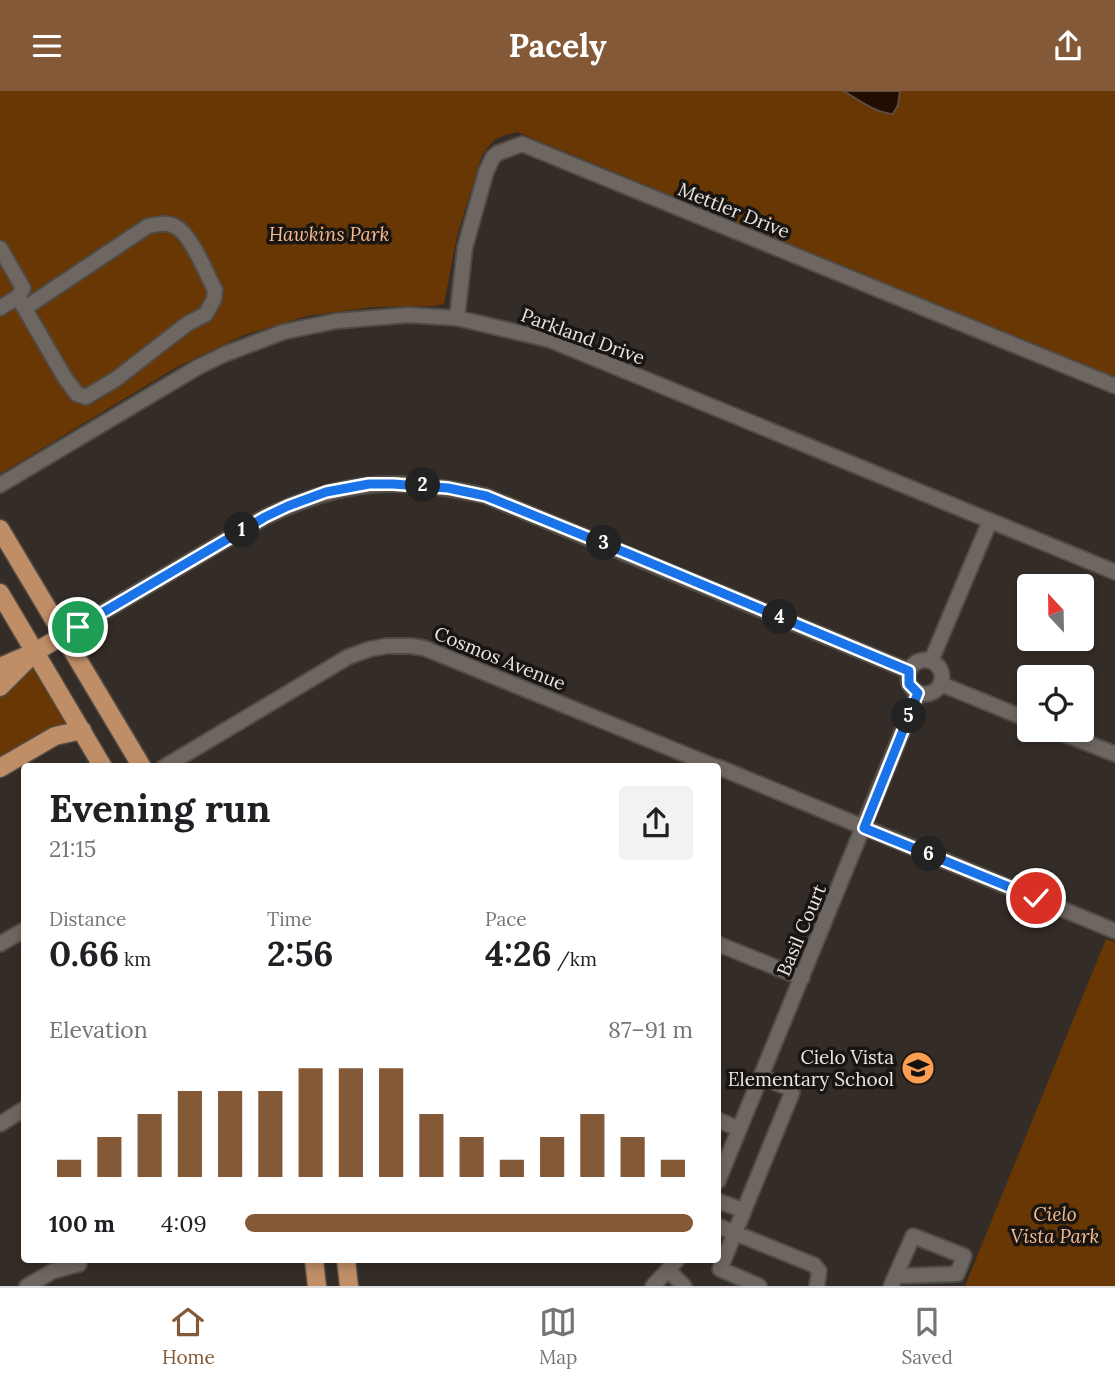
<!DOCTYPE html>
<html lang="en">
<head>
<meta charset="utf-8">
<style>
  body { margin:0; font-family:Lora,serif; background:#f2f2f2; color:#202124; height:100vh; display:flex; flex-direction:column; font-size:26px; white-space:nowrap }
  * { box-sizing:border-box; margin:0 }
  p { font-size:23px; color:#757577 }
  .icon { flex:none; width:38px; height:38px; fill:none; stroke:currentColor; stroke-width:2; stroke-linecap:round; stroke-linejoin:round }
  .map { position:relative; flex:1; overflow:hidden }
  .details { position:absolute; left:21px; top:672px; width:700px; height:500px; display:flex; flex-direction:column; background:#fff; border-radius:7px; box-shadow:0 4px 10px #0003 }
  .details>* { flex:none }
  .needle { width:46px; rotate:338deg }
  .controls { position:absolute; left:1017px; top:483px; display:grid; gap:14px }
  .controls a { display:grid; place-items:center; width:77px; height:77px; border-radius:7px; background:#fff; box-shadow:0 4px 10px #0003; font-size:35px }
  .pin { position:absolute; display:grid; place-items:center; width:60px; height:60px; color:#fff; margin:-30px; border:4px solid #fff; border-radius:50%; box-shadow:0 2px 7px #0007 }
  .km { position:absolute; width:35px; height:35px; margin:-18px; border-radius:50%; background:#222; color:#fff; font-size:19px; line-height:35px; text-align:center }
  .round { display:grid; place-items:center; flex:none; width:74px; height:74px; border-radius:7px; background:#f2f2f2 }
  .overview { display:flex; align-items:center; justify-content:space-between; height:119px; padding:0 28px }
  h1 { font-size:38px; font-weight:700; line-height:52px }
  .stats { display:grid; grid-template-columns:repeat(3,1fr); gap:10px; height:119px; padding:7px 28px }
  .stats div { display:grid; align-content:center }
  .stats b { font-size:35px; font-weight:700 }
  .stats small { font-size:19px; font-weight:400 }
  .stats p { font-size:19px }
  .chart { height:196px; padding:14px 28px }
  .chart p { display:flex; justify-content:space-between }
  .chart svg { width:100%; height:126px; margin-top:7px; stroke:#835938; stroke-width:6 }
  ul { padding:0 28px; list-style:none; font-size:23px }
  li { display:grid; grid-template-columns:112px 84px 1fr; align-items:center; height:52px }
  li i { height:18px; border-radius:9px; background:#835938 }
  header { display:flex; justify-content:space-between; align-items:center; height:91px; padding:0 28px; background:#835938; color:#fff; font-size:32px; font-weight:700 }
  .tab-bar { display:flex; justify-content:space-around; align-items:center; height:98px; border-top:2px solid #e0e0e0; background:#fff; font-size:19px; color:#757577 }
  .tab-bar a { display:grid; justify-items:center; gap:4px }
  .tab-bar .active { color:#835938 }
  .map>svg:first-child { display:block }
</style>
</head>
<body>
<header><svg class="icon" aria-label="menu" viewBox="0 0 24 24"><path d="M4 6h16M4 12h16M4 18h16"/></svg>Pacely<svg class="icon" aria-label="share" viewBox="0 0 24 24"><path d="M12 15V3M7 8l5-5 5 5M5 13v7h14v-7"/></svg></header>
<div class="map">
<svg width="1115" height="1195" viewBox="0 0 1115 1195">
  <rect width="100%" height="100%" fill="#342c27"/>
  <path fill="#683704" d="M 0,0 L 1115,0 L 1115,286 L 517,41 L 505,44 L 494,49 L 482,64 L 457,145 L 444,213 L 435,215 L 373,216 L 307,225 L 244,244 L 177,276 L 0,383 Z
    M 26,567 L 67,634 L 0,673 L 0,580 Z
    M 1106,848 L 1115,851 L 1115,1195 L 965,1195 Z"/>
  <path fill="#230c00" stroke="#5f4d44" stroke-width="2" d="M 843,0 L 900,0 L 898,14 L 893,23 C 875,22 859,9 843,0 Z"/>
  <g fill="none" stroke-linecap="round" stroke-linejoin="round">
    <defs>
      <path id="minor" d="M 0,157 L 23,197 L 18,206 L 0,217
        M 18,206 L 65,287 L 77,303 L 86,306 L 116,288 L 187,233 L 206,223 L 214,208 L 215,199 C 207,184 191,143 176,136 C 168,131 158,133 148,135 L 25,217
        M 457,227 L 465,156 L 486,81 L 493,66 L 498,62 L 522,53 L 1115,295
        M 0,394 L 198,276 L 225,263 L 283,241 L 336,230 L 408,224 L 457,227 L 550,249 L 1115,481
        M 64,544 L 265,426 C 347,387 399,386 486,405 L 909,580
        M908 586a17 17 0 1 1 34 0a17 17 0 1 1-34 0Z
        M 931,570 L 990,430
        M 941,593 L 1029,629
        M 1054,639 L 1115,663
        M 164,676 L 348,566 L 370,558 L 387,555 L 411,555 L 424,557 L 716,676
        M 718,676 L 1115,840
        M 0,853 L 24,839
        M 718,853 L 802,887
        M 718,1029 L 739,1038
        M 0,1033 L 24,1018
        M 718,1090 L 918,602
        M 718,1110 L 743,1119
        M 718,1135 L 814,1174 L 819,1180 L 817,1195
        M 668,1179 L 684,1195
        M 27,1195 L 53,1180 L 79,1173
        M 653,1195 L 677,1169
        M 759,1195 L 720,1178 L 792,1002 L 789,997 L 761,986
        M 891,1195 L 913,1145 L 964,1165 L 957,1183 L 896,1185"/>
      <path id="major" d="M 0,438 L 142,676
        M 0,502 L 103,676
        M 0,576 L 35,561 L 64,544
        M 0,596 L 30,566
        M 0,677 L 55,645 L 82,639
        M 314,1169 L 317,1195
        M 346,1169 L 349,1195"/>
    </defs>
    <use href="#minor" stroke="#514b46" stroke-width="18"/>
    <use href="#major" stroke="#514b46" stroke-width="21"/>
    <use href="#minor" stroke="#6e6660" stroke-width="14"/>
    <use href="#major" stroke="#c08e66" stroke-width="18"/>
  </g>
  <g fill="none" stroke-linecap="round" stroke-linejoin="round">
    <defs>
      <path id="route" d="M 78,536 L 265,426 L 288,415 L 326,401 L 369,393 L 393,393 L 448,397 L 486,405 L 629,463 L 909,580 L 909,593 L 918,602 L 864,737 L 1036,807"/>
    </defs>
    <use href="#route" stroke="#fff" stroke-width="14"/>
    <use href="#route" stroke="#1a73e8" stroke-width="9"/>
  </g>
  <defs>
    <symbol id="school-disc" viewBox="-11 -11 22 22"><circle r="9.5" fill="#fb9e50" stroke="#191513"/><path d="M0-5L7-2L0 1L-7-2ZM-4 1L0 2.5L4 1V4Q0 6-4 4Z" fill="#111"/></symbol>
  </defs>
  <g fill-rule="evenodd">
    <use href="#school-disc" x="899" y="958" width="38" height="38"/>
  </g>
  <g text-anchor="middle" stroke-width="7" stroke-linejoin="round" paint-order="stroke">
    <g font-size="19" fill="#eae5e1" stroke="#191513">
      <text transform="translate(734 119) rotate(22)" y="7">Mettler Drive</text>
      <text transform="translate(583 245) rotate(20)" y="7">Parkland Drive</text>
      <text transform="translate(500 567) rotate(22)" y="7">Cosmos Avenue</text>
      <text transform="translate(801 839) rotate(-67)" y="7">Basil Court</text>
    </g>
    <g font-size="19" font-style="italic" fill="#f8bb8d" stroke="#191513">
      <text x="329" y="150">Hawkins Park</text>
      <text x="1055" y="1130">Cielo<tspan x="1055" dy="22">Vista Park</tspan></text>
    </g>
    <g font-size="19" fill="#eae5e1" stroke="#191513" text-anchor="end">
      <text x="894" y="973">Cielo Vista<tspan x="894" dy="22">Elementary School</tspan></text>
    </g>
  </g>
</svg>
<div class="controls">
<a><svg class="needle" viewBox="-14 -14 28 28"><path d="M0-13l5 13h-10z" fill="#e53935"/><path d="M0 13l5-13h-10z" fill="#757577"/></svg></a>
<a><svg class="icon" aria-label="locate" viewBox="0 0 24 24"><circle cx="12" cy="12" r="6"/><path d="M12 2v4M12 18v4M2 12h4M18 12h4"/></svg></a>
</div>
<div class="pin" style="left:78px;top:536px;background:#1e9e55"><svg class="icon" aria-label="arrive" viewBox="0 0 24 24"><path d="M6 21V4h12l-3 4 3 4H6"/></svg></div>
<div class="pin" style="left:1036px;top:807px;background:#d93025"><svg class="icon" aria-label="check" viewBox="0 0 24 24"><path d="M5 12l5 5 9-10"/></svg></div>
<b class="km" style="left:242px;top:439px">1</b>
<b class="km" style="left:423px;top:394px">2</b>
<b class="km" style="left:604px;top:452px">3</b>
<b class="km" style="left:780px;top:526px">4</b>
<b class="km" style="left:909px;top:625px">5</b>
<b class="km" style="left:929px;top:763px">6</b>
<section class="details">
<div class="overview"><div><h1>Evening run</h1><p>21:15</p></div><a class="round"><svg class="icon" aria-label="share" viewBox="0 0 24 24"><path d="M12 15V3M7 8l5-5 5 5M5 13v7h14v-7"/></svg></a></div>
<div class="stats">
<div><p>Distance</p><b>0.66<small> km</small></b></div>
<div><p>Time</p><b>2:56</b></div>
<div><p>Pace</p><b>4:26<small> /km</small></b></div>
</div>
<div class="chart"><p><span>Elevation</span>87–91 m</p>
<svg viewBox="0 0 160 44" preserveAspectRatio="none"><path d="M5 44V38M15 44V30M25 44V22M35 44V14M45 44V14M55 44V14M65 44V6M75 44V6M85 44V6M95 44V22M105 44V30M115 44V38M125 44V30M135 44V22M145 44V30M155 44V38"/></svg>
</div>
<ul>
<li><b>100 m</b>4:09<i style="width:100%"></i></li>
</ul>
</section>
</div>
<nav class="tab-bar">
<a class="active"><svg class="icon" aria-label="home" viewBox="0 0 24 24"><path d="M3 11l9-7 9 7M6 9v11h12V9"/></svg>Home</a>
<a><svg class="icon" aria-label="map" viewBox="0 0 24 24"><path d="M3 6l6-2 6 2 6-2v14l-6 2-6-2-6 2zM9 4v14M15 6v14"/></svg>Map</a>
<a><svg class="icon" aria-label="saved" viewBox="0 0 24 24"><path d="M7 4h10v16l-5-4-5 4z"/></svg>Saved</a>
</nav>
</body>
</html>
